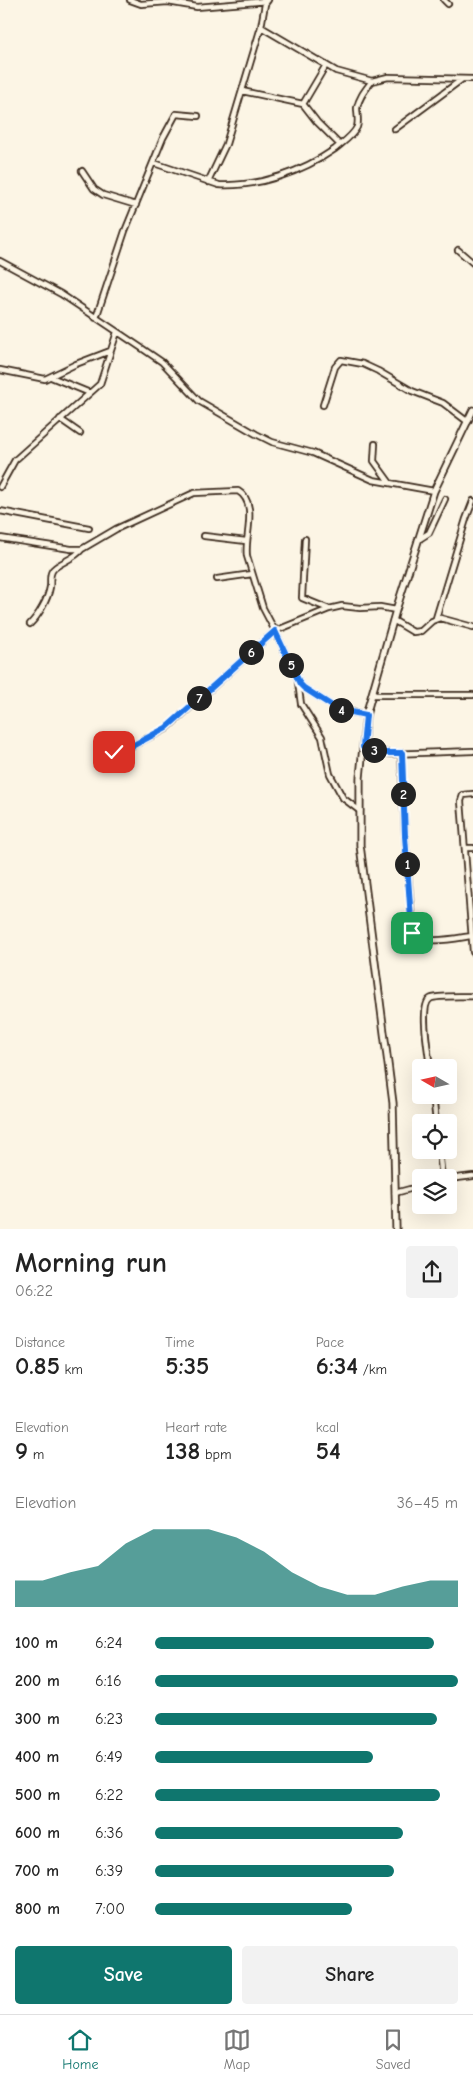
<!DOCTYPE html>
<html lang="en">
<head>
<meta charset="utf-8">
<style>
  body { margin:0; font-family:"Comic Neue",sans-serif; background:#f2f2f2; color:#222; height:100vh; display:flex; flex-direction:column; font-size:19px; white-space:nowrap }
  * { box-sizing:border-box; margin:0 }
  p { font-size:16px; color:#767676 }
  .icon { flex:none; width:28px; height:28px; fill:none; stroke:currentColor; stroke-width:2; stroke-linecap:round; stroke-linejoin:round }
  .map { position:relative; height:1229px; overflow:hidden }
  .drawer { display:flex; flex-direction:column; background:#fff; flex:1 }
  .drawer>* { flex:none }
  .needle { width:32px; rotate:279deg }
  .buttons { position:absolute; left:412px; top:1059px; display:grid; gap:10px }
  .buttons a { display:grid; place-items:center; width:45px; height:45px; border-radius:5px; background:#fff; box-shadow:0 5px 20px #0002; font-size:25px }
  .pin { position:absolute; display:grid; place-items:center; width:42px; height:42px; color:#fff; margin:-21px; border-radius:10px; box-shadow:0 2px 8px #0006 }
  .km { position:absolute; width:25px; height:25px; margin:-12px; border-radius:50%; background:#222; color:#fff; font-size:14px; line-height:25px; text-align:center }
  .round { display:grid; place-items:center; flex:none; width:52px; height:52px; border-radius:5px; background:#f2f2f2 }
  .headline { display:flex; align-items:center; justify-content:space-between; height:85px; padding:0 15px }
  h1 { font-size:28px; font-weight:600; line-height:38px }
  .stats { display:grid; grid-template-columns:repeat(3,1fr); gap:8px; height:85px; padding:5px 15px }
  .stats div { display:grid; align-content:center }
  .stats b { font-size:25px; font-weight:600 }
  .stats small { font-size:14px; font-weight:400 }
  .stats p { font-size:14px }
  .chart { height:140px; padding:10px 15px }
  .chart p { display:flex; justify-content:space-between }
  .chart svg { width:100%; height:90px; margin-top:5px; fill:#0f766e; opacity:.7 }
  .primary-button { display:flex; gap:10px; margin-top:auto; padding:10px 15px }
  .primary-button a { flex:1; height:58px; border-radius:5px; background:#0f766e; color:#fff; font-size:20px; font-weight:600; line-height:58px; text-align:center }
  .primary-button a+a { background:#f2f2f2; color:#222 }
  ul { padding:0 15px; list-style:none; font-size:16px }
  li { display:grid; grid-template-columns:80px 60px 1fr; align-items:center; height:38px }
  li i { height:12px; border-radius:6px; background:#0f766e }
  .tab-bar { display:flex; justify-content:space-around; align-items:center; height:70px; border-top:1px solid #e0e0e0; background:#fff; font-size:14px; color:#767676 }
  .tab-bar a { display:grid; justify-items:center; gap:2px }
  .tab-bar .current { color:#0f766e }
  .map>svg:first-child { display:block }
</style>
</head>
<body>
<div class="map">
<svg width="473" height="1229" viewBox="0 0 473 1229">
  <rect width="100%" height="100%" fill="#fcf5e5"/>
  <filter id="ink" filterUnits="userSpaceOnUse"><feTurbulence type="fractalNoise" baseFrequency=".02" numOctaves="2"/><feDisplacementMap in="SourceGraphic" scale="10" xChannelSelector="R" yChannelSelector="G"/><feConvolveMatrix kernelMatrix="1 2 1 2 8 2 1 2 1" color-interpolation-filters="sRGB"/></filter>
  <g filter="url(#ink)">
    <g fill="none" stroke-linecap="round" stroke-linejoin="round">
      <defs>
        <path id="street" d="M 130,0 L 141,4 L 168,2 L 197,7 L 267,1
          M 444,0 L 448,4
          M 261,27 L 336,71 L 372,81
          M 242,91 L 303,104 L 326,65
          M 303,104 L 317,122 L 340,145
          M 395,129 L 461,80
          M 154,163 L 219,185 C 259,187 302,172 335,149 C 342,143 353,136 357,127 C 359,121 357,114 357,108 C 359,97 366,89 372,81 L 388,77 L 473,79
          M 82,171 L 94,189 L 103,195 L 136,205
          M 208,182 L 226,144 L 261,27 L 265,4 L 268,0
          M 458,250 L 473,263
          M 0,261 L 61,294 L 143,349 L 162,362 L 199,401 L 256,434 L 272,442 L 313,453 L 373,480 L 434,491
          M 96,318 L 125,231 L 163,138 L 176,114 L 198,116
          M 0,370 L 45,379 L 76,364 L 110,351
          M 51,377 L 90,393
          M 323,405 L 335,367 L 341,360 L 363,364 L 378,371 L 412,391 L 443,403 L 468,422
          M 60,419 L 80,433
          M 375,444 L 374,461 L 390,483
          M 0,487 L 15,460 L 100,384 L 117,332
          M 0,511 L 89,528
          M 204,536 L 246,541
          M 0,538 L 71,549 L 82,549 L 116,529 L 194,493 L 238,491 C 259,503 244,537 247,556 L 263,608 L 275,631 L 329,609 L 342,606 L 360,608 L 380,607 L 396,610
          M 305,539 L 302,598 L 329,609
          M 418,540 L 429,533 L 445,499
          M 217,579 L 252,574
          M 436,618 L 466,519 L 473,501
          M 393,620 L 413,632 L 421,631 L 432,621 L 440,618 L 473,627
          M 30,624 C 39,615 48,599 50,587 C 51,581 49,576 52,571 C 56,563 74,560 82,549
          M 298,682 L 301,704 L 322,737 L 330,774 L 343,798 L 360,811
          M 372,695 L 473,695
          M 363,747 L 391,754 L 473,751
          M 401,753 L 405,836 L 413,933 C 421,946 457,938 471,936
          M 103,755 L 132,746 L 166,729 L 275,631 L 300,684 L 304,688 L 337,709 L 366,715
          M 473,794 L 463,795 L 461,801 L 473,952
          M 465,848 L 473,848
          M 430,1068 C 429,1055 419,1006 430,999 C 436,995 464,997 473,996
          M 433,1095 L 436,1122
          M 439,1150 L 442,1178
          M 449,1179 L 473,1176
          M 395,1193 L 421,1186"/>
        <path id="secondary" d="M 396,1229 L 393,1103 L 360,845 L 360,778 L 366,715 L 396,610 L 434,491 L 473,410"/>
      </defs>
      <use href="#street" stroke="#3b2a1e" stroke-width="8"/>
      <use href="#secondary" stroke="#3b2a1e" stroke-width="9"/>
      <use href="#street" stroke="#fcf5e5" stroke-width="4.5"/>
      <use href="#secondary" stroke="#fcf5e5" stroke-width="5.5"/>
    </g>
  </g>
  <g fill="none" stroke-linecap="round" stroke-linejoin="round" filter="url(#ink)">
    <defs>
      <path id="route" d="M 114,752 L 132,746 L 166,728 L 275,631 L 300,684 L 304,688 L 337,709 L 366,715 L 363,747 L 384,753 L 402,753 L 405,836 L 412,933"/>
    </defs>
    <use href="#route" stroke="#fff" stroke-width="10"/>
    <use href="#route" stroke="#1a73e8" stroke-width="6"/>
  </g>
</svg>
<div class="buttons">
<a><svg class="needle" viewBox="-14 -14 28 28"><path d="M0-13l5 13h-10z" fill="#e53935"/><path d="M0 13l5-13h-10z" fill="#767676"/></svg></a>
<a><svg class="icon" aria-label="locate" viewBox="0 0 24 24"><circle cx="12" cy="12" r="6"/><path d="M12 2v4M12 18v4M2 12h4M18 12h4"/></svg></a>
<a><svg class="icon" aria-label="layers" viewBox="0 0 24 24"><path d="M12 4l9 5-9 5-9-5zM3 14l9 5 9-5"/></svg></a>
</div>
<div class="pin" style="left:412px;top:933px;background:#1e9e55"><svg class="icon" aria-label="arrive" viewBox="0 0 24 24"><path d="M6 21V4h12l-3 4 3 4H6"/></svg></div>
<div class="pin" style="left:114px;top:752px;background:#d93025"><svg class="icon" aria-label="check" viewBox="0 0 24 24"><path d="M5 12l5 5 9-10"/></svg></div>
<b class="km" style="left:407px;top:864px">1</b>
<b class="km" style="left:403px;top:794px">2</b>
<b class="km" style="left:374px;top:750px">3</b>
<b class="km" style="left:341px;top:710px">4</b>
<b class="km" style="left:291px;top:665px">5</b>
<b class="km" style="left:251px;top:652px">6</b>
<b class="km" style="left:199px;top:698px">7</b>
</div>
<section class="drawer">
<div class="headline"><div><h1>Morning run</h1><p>06:22</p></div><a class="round"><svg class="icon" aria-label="share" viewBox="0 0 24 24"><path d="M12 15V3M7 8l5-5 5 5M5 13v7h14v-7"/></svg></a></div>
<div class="stats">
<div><p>Distance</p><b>0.85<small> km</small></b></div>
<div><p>Time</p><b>5:35</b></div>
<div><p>Pace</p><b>6:34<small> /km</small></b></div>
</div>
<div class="stats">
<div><p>Elevation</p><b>9<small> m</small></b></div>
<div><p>Heart rate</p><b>138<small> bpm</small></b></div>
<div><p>kcal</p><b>54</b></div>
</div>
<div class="chart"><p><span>Elevation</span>36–45 m</p>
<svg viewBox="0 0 160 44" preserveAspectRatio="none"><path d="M0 44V31L10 31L20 27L30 24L40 13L50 6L60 6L70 6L80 10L90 17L100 27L110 34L120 38L130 38L140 34L150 31L160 31V44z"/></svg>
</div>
<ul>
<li><b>100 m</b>6:24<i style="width:92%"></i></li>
<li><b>200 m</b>6:16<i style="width:100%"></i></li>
<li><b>300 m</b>6:23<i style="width:93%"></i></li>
<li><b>400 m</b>6:49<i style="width:72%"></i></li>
<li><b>500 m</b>6:22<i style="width:94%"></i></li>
<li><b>600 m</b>6:36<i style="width:82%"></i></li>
<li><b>700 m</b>6:39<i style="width:79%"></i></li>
<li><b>800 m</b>7:00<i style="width:65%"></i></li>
</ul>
<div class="primary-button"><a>Save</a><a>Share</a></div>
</section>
<nav class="tab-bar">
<a class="current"><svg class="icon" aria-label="home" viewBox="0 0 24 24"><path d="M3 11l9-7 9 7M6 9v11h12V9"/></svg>Home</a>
<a><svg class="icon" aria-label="map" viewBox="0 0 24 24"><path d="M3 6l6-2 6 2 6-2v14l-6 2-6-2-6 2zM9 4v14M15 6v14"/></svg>Map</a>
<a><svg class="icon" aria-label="saved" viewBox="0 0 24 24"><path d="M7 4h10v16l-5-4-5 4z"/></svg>Saved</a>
</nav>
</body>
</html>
